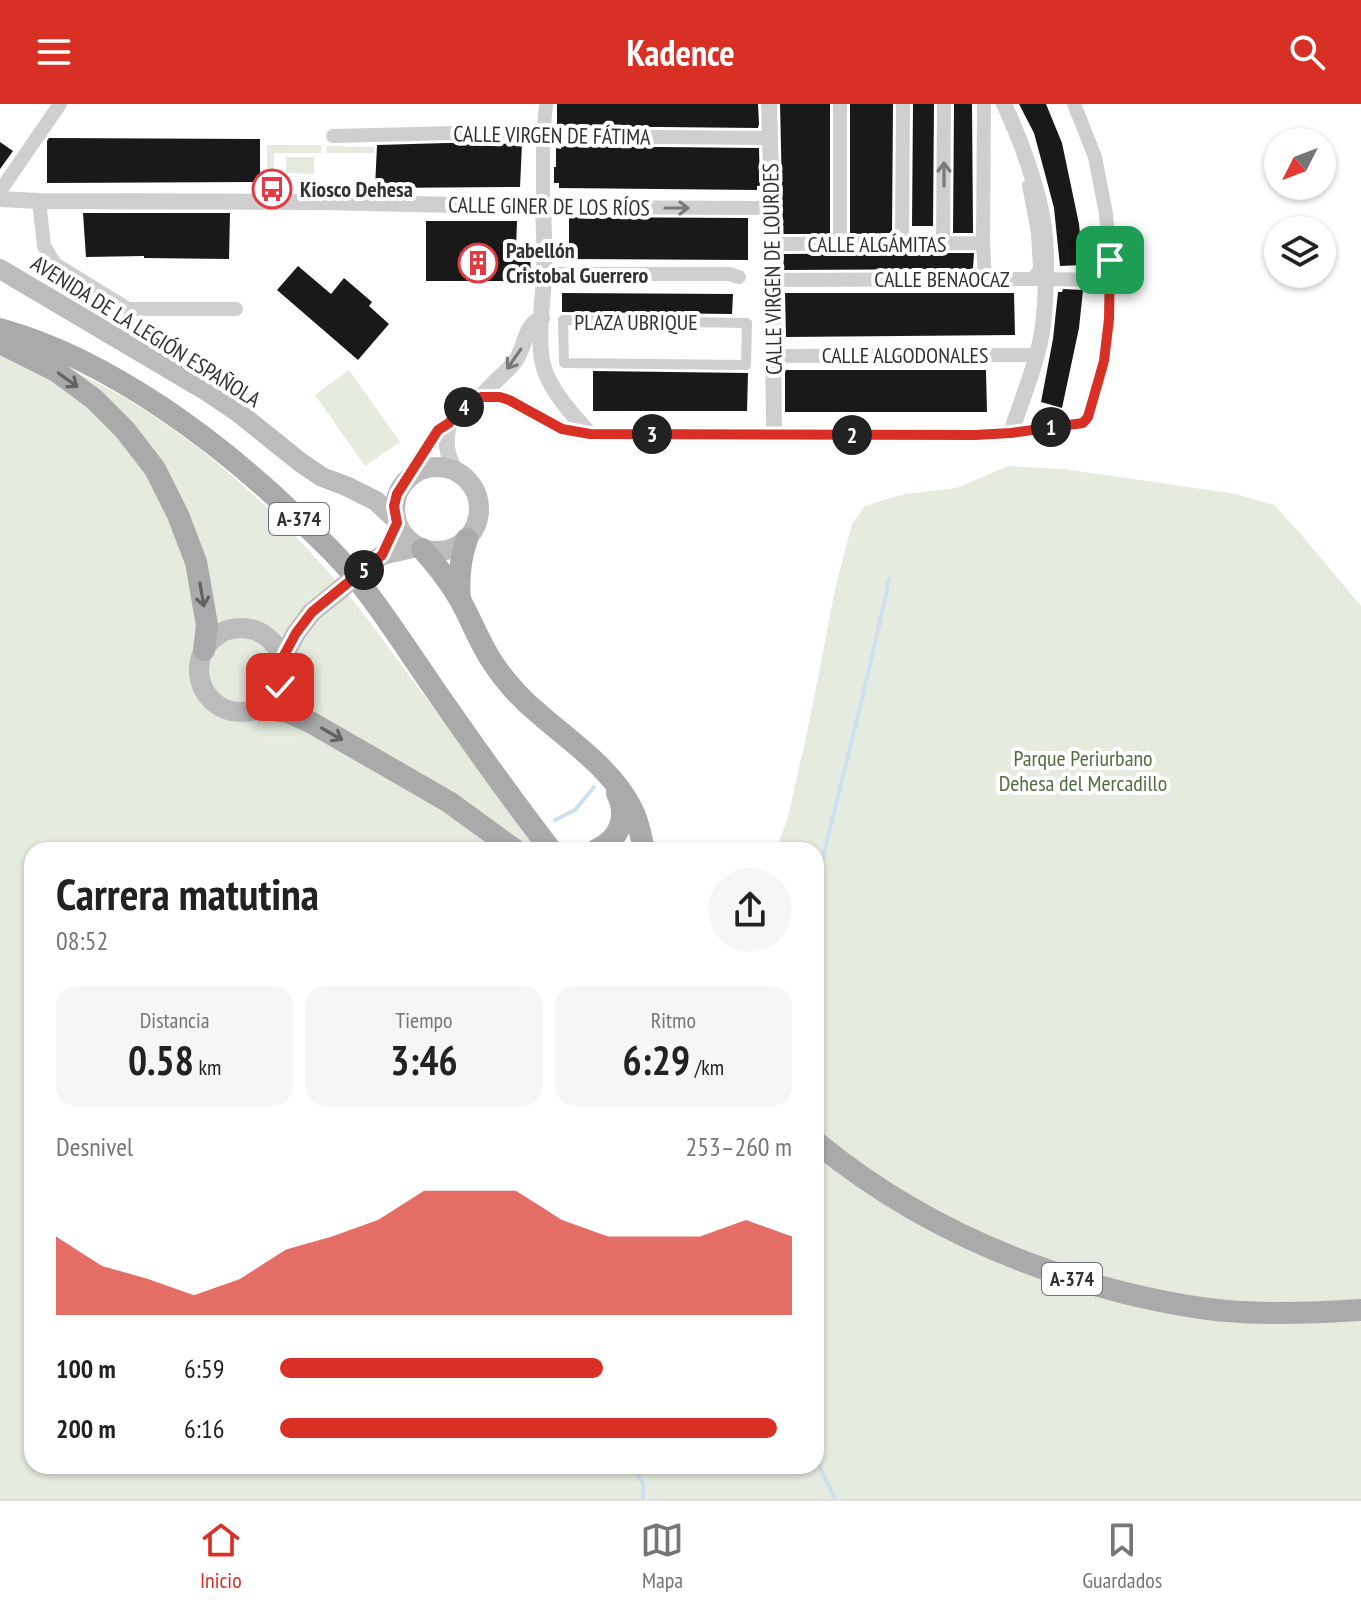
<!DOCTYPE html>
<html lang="es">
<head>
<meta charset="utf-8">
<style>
  body { margin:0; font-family:"PT Sans Narrow",sans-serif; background:#f6f6f6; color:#222; height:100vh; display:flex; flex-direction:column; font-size:30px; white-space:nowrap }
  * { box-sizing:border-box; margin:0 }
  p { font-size:26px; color:#767676 }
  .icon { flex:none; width:44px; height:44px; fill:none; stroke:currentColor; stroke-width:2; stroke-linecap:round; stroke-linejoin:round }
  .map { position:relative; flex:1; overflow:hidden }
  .side { position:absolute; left:24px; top:738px; width:800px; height:632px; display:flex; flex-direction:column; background:#fff; border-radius:24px; box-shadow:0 2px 6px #0004 }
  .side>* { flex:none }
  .needle { width:52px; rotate:228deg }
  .controls { position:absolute; left:1264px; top:24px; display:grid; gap:16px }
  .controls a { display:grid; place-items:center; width:72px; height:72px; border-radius:50%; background:#fff; box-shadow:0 2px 6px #0004; font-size:40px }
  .pin { position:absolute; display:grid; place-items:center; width:68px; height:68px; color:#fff; margin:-34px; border-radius:16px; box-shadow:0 4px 12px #0006 }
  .km { position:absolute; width:40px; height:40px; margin:-20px; border-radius:50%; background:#222; color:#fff; font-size:22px; line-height:40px; text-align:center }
  .round { display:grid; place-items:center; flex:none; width:84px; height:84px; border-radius:42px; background:#f6f6f6 }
  .headline { display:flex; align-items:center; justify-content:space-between; height:136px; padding:0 32px }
  h1 { font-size:44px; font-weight:800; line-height:60px }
  .metrics { display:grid; grid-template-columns:repeat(3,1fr); gap:12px; height:136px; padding:8px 32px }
  .metrics div { display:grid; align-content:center; border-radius:20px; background:#f6f6f6; text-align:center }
  .metrics b { font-size:40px; font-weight:800 }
  .metrics small { font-size:22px; font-weight:400 }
  .metrics p { font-size:22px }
  .chart { height:224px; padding:16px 32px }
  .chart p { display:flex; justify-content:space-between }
  .chart svg { width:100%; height:144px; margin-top:8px; fill:#d93025; opacity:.7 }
  ul { padding:0 32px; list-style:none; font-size:26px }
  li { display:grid; grid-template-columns:128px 96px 1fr; align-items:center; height:60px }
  li i { height:20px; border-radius:10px; background:#d93025 }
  header { display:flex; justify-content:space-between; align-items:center; height:104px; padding:0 32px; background:#d93025; color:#fff; font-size:36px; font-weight:800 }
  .dock { display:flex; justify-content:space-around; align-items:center; height:112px; border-top:2px solid #e0e0e0; background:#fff; font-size:22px; color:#767676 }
  .dock a { display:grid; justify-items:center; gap:4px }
  .dock .active { color:#d93025 }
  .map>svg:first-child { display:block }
</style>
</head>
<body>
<header><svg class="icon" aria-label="menu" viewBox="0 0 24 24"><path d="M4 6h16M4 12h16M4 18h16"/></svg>Kadence<svg class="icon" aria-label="search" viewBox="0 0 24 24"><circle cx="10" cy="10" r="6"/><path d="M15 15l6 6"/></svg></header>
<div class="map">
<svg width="1361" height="1395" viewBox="0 0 1361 1395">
  <rect width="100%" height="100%" fill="#fff"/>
  <path fill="#e5ebde" d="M 267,41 L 321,41 L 321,49 L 274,49 L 274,77 L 267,76 Z
    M 327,42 L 374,43 L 374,49 L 326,49 Z
    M 286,53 L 314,53 L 314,70 L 286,69 Z
    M 0,239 C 141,281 256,381 349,492 C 376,525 400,560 426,594 C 466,645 507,695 547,746 L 32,746 L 32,1362 L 816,1362 L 816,746 L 776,746 L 788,713 L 811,610 L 835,485 L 852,420 L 864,403 L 877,398 L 905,390 L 957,384 L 1008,362 L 1064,365 L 1236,390 L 1274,401 L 1299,428 L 1361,502 L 1361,1395 L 0,1395 Z
    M 349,266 L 400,338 L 365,362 L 315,291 Z"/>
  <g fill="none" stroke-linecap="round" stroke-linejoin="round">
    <path stroke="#cee0ed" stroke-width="4" d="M 555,716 L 575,706 L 594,683
      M 816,783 C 840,680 868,579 889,475
      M 816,1356 L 835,1395
      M 634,1362 L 643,1380 L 643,1395"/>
  </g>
  <path fill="#191919" d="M 557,0 L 758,0 L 759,20 L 758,24 L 561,22 L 561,20 L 557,20 Z
    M 780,0 L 830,0 L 830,130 L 783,130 Z
    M 850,0 L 893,0 L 892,129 L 850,130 Z
    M 913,0 L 934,0 L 933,122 L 912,122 Z
    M 954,0 L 972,0 L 973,129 L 953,129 Z
    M 1019,0 L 1046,0 L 1062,39 L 1079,120 L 1083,161 L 1060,162 L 1054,104 L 1045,70 L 1034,29 Z
    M 49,34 L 260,35 L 260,78 L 47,79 L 47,37 Z
    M 0,38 L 13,47 L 0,65 Z
    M 447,39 L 522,40 L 520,83 L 375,84 L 377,41 Z
    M 561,42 L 759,44 L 760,82 L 757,82 L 757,86 L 559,84 L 559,79 L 554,79 L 554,63 L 556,63 L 556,44 L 561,45 Z
    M 83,109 L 230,109 L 229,155 L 144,154 L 144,152 L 86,153 Z
    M 569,113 L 748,114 L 748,156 L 569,155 Z
    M 426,117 L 517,117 L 516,146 L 530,146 L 531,177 L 426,177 Z
    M 940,149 L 974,149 L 973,165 L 784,166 L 783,150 Z
    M 298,162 L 331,190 L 344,174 L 372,198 L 369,202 L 389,220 L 358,256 L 277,186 Z
    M 1063,185 L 1083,186 L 1079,224 L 1062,304 L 1041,298 L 1053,235 L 1058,188 L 1062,188 Z
    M 562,189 L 733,190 L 732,210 L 562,208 Z
    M 785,189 L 1014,189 L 1015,231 L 786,233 Z
    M 785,266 L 986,266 L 987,308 L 785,308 Z
    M 593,267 L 748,269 L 747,307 L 593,307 Z"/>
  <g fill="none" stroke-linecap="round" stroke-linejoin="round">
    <path stroke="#cfcfcf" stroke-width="10" d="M 1027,81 L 1036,129 L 1038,165 L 1034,170
      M 563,216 L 747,219 L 746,261 L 564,259 Z"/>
    <path stroke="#cfcfcf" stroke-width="14" d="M 546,0 L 543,32 L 543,103 L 772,104
      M 984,0 L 983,139 L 985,175
      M 333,32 L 496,28 L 530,29 L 543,32 L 770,34
      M 0,87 L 60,0
      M 39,97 L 44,142 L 55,160 L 128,205 L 236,205
      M 772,140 L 983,139
      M 840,140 L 840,0
      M 902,140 L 903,0
      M 943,140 L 944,0
      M 544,170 L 729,170 L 739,173
      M 773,176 L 1045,175 L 1110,176
      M 774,252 L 1036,251
      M 1011,329 L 1083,319 L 1088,313 L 1104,257 L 1109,215 L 1110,156 L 1106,110 L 1095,53 L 1074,0"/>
    <path stroke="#cfcfcf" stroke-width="16" d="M 769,0 L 772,104 L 774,330
      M 0,95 L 39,97 L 322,98 L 543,103 C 544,126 545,149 544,172 C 543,201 535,243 546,270 C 556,293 574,312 590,330
      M 481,293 C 491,279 507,269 516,256 C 526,241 524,221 542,214
      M 449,319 C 445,340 446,349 456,368
      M 406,377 L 438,326 L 449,319 L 466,301 L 481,293 L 500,293 L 509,296 L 562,325 L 590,330 L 975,331 L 1011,329 C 1022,294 1038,258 1043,222 C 1046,195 1048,144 1043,117 C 1036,76 1021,37 1004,0"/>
    <path stroke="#bcbcbc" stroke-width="20" d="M 0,165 L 208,288 L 239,309 L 300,358 L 322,373 L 346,382 L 376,397 L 395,415
      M395 405a42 42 0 1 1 84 0a42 42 0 1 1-84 0Z
      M 374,457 L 382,451 L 417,443
      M199 566a42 42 0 1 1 84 0a42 42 0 1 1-84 0Z
      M 282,555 L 296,529 L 312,508 L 337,488"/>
    <path stroke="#aaa" stroke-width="22" d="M 0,225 C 109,255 221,339 301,417 C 323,438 345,459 363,483 C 388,515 410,550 433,583 C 471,638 510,693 551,746
      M 0,239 L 56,267 L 94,295 L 125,326 L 155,365 L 178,411 L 196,458 L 207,521 L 204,546
      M 422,445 C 436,460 448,476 459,494 C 471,515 479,538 493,559 C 505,577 521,595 538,609 C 571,638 612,665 632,705 C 639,718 641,732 644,746
      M 460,495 C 458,473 460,455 467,435
      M 260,604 L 288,608 L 312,619 L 449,698 L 515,746
      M 596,746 C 621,735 628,712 617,689
      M 816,1038 C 906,1112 1012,1161 1125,1189 C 1158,1197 1193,1204 1227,1207 C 1272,1211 1316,1209 1361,1206"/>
    <path stroke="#bcbcbc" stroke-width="20" d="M 337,488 L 374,457"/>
  </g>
  <defs><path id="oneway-shaft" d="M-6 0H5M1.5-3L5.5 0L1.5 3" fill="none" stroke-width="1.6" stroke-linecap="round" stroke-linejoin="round" transform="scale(2)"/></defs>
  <g stroke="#797979">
    <use href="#oneway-shaft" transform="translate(944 70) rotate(-90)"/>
    <use href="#oneway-shaft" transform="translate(677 104)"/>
    <use href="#oneway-shaft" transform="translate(514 255) rotate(125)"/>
  </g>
  <g stroke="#626262">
    <use href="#oneway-shaft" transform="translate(68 276) rotate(36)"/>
    <use href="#oneway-shaft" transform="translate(202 491) rotate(80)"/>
    <use href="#oneway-shaft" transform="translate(332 630) rotate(30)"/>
  </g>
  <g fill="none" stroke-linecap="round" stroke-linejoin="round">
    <defs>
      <path id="route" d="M 280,583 L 283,569 L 282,555 L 296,529 L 312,508 L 382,451 L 397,419 L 394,402 L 397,390 L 438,326 L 449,319 L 459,307 L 481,293 L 500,293 L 509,296 L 562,325 L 590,330 L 975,331 L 1011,329 L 1083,319 L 1088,313 L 1104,257 L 1109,215 L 1110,156"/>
    </defs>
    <use href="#route" stroke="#fff" stroke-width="16"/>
    <use href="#route" stroke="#d93025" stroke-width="10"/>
  </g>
  <defs>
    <symbol id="bus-ring" viewBox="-11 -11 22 22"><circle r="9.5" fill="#fff" stroke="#e13c44" stroke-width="1.5"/><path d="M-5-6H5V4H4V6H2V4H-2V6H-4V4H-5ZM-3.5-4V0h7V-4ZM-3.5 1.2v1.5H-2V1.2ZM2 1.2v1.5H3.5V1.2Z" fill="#e13c44"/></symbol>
    <symbol id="building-ring" viewBox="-11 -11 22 22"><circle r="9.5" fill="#fff" stroke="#e13c44" stroke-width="1.5"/><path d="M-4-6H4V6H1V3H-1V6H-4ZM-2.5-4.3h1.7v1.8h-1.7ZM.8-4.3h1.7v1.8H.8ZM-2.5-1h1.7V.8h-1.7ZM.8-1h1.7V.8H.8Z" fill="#e13c44"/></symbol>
  </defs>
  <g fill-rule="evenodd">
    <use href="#bus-ring" x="250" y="63" width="44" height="44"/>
    <use href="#building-ring" x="456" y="137" width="44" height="44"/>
  </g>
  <g text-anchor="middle" stroke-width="8" stroke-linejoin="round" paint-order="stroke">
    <g fill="#fff" stroke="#707070" stroke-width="2">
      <rect x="269" y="399" width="60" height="32" rx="6"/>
      <rect x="1042" y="1159" width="60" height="32" rx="6"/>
    </g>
    <g font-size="20" font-weight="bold" fill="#323232">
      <text x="299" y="422">A-374</text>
      <text x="1072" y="1182">A-374</text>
    </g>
    <g font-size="22" fill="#323232" stroke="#fff">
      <text transform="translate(552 31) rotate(1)" y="8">CALLE VIRGEN DE FÁTIMA</text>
      <text transform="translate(549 102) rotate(1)" y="8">CALLE GINER DE LOS RÍOS</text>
      <text x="877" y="148">CALLE ALGÁMITAS</text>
      <text transform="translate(772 165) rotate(-91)" y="8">CALLE VIRGEN DE LOURDES</text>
      <text x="942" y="183">CALLE BENAOCAZ</text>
      <text x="636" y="226">PLAZA UBRIQUE</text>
      <text transform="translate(146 227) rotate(32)" y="8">AVENIDA DE LA LEGIÓN ESPAÑOLA</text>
      <text x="905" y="259">CALLE ALGODONALES</text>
    </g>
    <g font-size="22" font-weight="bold" fill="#323232" stroke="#fff" text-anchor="start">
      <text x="300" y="93">Kiosco Dehesa</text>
      <text x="506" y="154">Pabellón<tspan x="506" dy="25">Cristobal Guerrero</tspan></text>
    </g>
    <g font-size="22" fill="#546d40" stroke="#fff">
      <text x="1083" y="662">Parque Periurbano<tspan x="1083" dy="25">Dehesa del Mercadillo</tspan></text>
    </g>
  </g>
</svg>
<div class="controls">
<a><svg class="needle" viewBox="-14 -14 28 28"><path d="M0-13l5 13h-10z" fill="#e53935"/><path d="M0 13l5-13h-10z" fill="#767676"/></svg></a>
<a><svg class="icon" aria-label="layers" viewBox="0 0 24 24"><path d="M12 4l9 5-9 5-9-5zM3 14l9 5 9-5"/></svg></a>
</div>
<div class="pin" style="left:1110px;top:156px;background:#1e9e55"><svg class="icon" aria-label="arrive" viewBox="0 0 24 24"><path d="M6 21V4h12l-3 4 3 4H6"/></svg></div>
<div class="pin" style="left:280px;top:583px;background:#d93025"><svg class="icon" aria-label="check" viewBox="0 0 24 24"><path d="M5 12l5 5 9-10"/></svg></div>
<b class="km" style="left:1051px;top:323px">1</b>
<b class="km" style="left:852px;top:331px">2</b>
<b class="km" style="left:652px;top:330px">3</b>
<b class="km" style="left:464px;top:303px">4</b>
<b class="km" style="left:364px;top:466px">5</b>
<section class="side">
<div class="headline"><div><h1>Carrera matutina</h1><p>08:52</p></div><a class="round"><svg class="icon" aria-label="share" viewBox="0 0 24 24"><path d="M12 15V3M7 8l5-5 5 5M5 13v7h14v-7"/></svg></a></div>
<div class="metrics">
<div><p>Distancia</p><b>0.58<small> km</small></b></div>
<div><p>Tiempo</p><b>3:46</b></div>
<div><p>Ritmo</p><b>6:29<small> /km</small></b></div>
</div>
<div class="chart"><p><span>Desnivel</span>253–260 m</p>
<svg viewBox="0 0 160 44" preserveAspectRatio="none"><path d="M0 44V20L10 29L20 33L30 38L40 33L50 24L60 20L70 15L80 6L90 6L100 6L110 15L120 20L130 20L140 20L150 15L160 20V44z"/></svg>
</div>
<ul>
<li><b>100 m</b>6:59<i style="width:63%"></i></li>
<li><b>200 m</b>6:16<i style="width:97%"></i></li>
</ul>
</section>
</div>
<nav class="dock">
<a class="active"><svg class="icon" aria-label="home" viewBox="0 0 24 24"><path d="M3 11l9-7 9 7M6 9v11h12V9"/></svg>Inicio</a>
<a><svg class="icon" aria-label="map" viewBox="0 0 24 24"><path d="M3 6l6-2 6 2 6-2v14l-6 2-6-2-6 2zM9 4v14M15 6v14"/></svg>Mapa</a>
<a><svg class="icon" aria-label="saved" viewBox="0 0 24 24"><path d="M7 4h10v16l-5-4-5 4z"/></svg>Guardados</a>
</nav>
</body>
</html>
